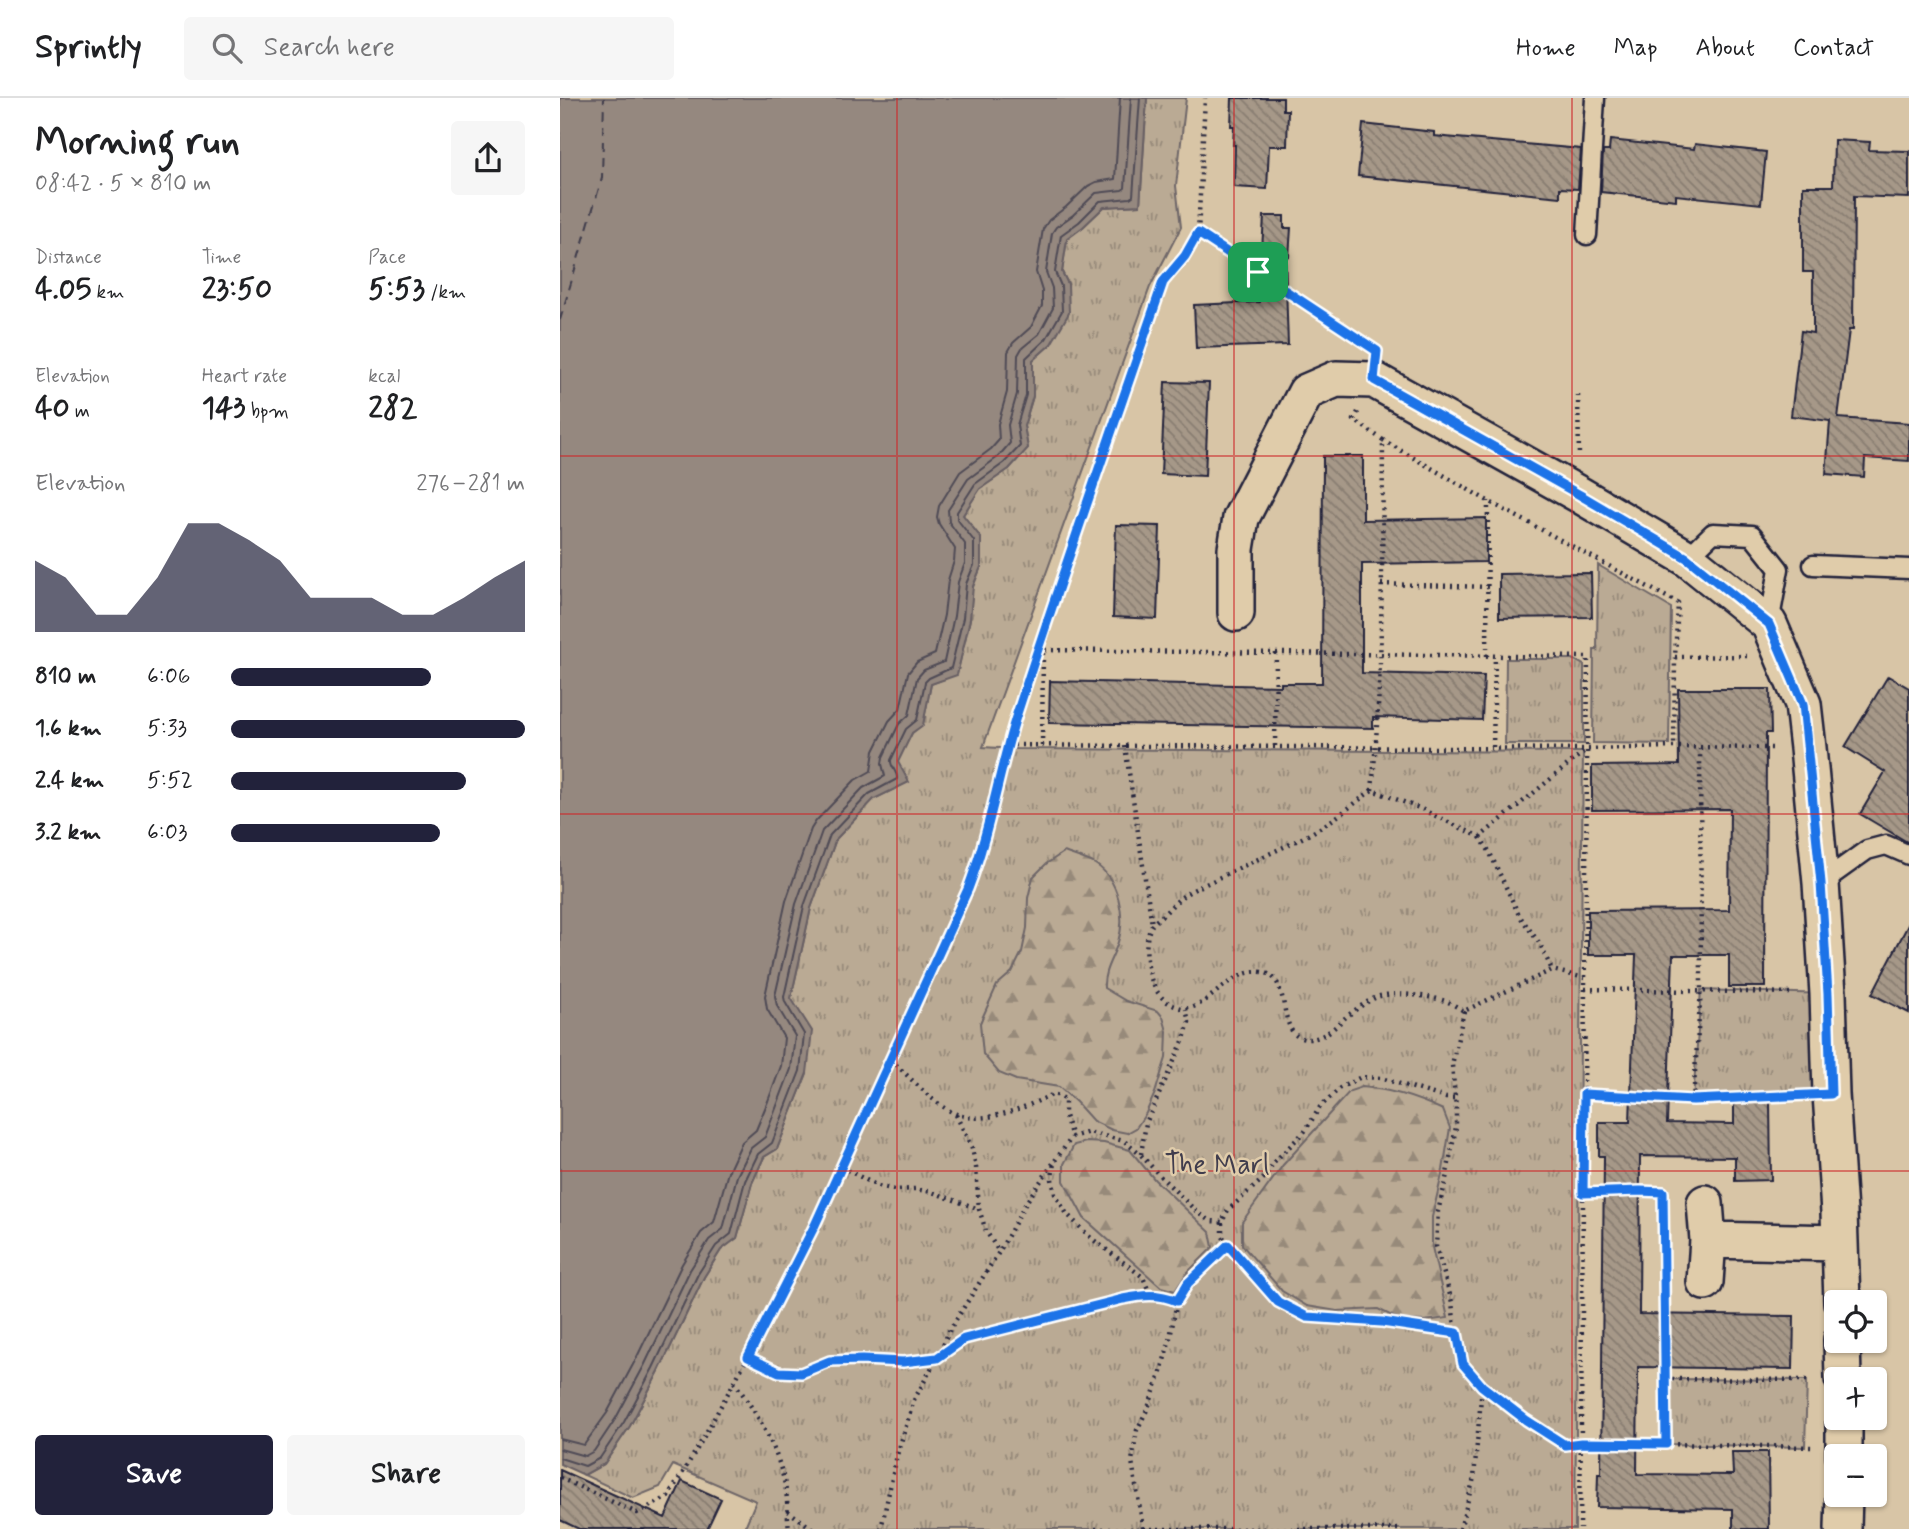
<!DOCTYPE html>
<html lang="en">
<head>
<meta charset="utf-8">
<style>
  body { margin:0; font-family:Mynerve,sans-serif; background:#f6f6f6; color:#202124; height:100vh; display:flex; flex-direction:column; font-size:26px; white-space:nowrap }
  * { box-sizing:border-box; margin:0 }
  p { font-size:23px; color:#757577 }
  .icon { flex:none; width:38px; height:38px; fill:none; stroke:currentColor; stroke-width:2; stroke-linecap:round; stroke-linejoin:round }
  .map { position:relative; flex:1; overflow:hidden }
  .sheet { display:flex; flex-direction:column; background:#fff; width:560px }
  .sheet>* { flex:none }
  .tools { position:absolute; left:1264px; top:1192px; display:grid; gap:14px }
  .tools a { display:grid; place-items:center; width:63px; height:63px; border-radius:7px; background:#fff; box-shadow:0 2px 5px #0004; font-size:35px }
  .pin { position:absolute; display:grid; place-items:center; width:60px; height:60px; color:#fff; margin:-30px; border-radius:14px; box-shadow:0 4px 10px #0006 }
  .round { display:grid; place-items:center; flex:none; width:74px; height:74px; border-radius:7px; background:#f6f6f6 }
  .head { display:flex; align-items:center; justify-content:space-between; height:119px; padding:0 35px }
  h1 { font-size:38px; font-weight:700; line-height:52px }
  .metrics { display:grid; grid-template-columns:repeat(3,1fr); gap:10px; height:119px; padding:7px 35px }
  .metrics div { display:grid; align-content:center }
  .metrics b { font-size:30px; font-weight:700 }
  .metrics small { font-size:19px; font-weight:400 }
  .metrics p { font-size:19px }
  .chart { height:196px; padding:14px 35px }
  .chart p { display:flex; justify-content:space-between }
  .chart svg { width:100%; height:126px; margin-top:7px; fill:#22223b; opacity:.7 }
  .cta { display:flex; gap:14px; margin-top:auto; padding:14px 35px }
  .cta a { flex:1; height:80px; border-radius:7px; background:#22223b; color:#fff; font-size:28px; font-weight:700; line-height:80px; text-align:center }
  .cta a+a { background:#f6f6f6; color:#202124 }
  ul { padding:0 35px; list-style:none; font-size:23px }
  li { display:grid; grid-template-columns:112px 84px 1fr; align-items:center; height:52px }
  li i { height:18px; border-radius:9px; background:#22223b }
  header { display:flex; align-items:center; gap:42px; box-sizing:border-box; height:98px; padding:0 35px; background:#fff; border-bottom:2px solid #e0e0e0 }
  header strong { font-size:33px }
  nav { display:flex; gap:38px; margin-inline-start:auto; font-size:24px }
  .search { width:490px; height:63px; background:#f6f6f6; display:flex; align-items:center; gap:18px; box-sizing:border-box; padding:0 24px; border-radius:7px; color:#757577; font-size:26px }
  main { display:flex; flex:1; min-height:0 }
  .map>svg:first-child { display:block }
</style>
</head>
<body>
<header>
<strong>Sprintly</strong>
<div class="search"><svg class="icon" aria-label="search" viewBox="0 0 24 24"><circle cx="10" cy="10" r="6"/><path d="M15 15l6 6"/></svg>Search here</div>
<nav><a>Home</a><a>Map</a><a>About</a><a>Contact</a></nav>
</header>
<main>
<section class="sheet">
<div class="head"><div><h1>Morning run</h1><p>08:42 · 5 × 810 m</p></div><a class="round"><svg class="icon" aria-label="share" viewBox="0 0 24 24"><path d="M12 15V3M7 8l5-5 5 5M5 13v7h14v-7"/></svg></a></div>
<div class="metrics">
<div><p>Distance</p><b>4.05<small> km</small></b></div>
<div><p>Time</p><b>23:50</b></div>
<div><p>Pace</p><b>5:53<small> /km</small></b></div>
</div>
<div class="metrics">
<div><p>Elevation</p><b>40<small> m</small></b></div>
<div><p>Heart rate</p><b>143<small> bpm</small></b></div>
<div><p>kcal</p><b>282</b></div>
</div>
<div class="chart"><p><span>Elevation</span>276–281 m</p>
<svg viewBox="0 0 160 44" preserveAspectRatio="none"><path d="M0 44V19L10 25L20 38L30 38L40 25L50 6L60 6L70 12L80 19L90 32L100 32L110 32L120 38L130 38L140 32L150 25L160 19V44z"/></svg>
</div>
<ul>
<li><b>810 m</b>6:06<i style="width:68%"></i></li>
<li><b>1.6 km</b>5:33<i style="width:100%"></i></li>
<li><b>2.4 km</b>5:52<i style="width:80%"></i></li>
<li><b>3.2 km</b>6:03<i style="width:71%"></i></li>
</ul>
<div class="cta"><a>Save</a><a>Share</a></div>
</section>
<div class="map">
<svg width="1349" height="1431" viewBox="0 0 1349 1431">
  <defs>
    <pattern id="grass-tufts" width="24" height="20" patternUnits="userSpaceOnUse" patternTransform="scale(1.75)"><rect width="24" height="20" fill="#baaa94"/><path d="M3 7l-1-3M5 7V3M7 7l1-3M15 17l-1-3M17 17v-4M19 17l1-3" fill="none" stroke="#978a7a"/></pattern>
    <pattern id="forest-firs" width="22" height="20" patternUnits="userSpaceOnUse" patternTransform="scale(1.75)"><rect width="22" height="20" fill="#baaa94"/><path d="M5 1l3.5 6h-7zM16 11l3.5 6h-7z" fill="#978a7a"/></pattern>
    <pattern id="building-back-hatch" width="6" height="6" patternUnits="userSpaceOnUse" patternTransform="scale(1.75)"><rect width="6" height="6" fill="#a69888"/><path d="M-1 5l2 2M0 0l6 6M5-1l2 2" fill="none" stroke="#877c70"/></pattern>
  </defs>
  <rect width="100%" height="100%" fill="#d8c5a6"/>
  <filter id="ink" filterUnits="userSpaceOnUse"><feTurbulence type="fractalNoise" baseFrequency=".0143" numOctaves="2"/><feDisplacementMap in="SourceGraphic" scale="14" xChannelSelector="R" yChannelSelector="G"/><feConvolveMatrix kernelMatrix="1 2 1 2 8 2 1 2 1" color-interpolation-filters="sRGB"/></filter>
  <g filter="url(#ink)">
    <path fill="url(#grass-tufts)" stroke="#6e6668" stroke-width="2" d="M 587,0 L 626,0 L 616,88 L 621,129 L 590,189 L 423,649 L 456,651 L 1023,654 L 1015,1431 L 184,1431 L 196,1403 L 113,1367 L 100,1389 L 73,1400 L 24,1377 L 44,1366 L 70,1328 L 99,1273 L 144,1179 L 161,1152 L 177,1140 L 192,1085 L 204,1059 L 217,1051 L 247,975 L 231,900 L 251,810 L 276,741 L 314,701 L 348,684 L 337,664 L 352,635 L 363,626 L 371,586 L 397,576 L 410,521 L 412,492 L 421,468 L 421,440 L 403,417 L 419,391 L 449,371 L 468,350 L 464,328 L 473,298 L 473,262 L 491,246 L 508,186 L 502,174 L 507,141 L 523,129 L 544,109 L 580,107 Z
      M 1038,467 L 1111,510 L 1109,646 L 1033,645 L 1034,552 L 1037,552 Z
      M 946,561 L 1013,561 L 1024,567 L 1024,646 L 945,646 Z
      M 1141,892 L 1268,896 L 1271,996 L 1133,1002 Z
      M 1105,1281 L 1247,1282 L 1245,1349 L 1106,1346 Z"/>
    <path fill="url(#forest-firs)" stroke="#6e6668" stroke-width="2" d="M 504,754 C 514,758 526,761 535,766 C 559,781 566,819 558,844 C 553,860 543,872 544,890 L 566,903 L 598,913 L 603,919 L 607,933 L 606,960 L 595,995 L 586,1015 L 576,1030 L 567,1035 L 552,1032 L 533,1023 L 516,1004 L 499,989 L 456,982 L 439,975 L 423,956 L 420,925 L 437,887 L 452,874 L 462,854 L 467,830 L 468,800 L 473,779 L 486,766 Z
      M 802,989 C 831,991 857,1000 883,1012 L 890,1030 L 883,1072 L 872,1119 L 872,1149 L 888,1220 L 864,1223 L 840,1222 L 818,1211 L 777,1213 L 747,1208 L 722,1193 L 682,1147 L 682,1124 L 723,1067 L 790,993 Z
      M 526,1044 L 544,1045 L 570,1052 L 595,1082 L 650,1134 L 653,1149 L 627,1175 L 615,1193 L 601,1189 L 524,1120 L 504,1083 L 504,1066 L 514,1047 Z"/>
    <path fill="#95887f" stroke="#675f64" stroke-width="2" d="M 0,0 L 587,0 L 580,107 L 544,109 L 523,129 L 507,141 L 502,174 L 508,186 L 509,215 L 491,246 L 473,262 L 473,298 L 464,328 L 468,350 L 449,371 L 420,391 L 403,417 L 421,440 L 421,469 L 413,488 L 410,521 L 397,577 L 371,586 L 363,627 L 352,635 L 338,664 L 349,684 L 314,701 L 276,741 L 251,810 L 231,900 L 252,933 L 247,975 L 217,1051 L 204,1059 L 192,1085 L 177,1140 L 161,1152 L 144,1179 L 99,1273 L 70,1328 L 44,1366 L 24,1377 L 0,1366 Z"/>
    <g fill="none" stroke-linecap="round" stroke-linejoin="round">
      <path stroke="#504b56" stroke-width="2" d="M 0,1341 L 24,1347 L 47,1315 L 76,1261 L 122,1166 L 141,1135 L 154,1124 L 168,1074 L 182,1044 L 196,1032 L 208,1003 L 221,968 L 224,940 L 207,911 L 205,898 L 226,803 L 251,731 L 256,723 L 295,682 L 311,673 L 314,653 L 329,623 L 340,611 L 348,575 L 357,564 L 375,556 L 384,517 L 388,482 L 394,463 L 395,451 L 379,426 L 377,419 L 379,408 L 400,374 L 431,351 L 439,342 L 438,326 L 447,294 L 448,254 L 453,245 L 471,229 L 482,208 L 482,193 L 476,174 L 483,131 L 489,122 L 506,109 L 528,88 L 536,84 L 555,81 L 560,0
        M 0,1351 L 25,1358 L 34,1353 L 56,1320 L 85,1266 L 130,1172 L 149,1142 L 163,1131 L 177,1078 L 191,1050 L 205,1039 L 231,971 L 235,938 L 217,908 L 215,898 L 236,806 L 262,733 L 303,690 L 325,678 L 322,666 L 323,659 L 339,626 L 349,617 L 357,580 L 364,572 L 384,564 L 394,518 L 398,484 L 405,465 L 405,446 L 389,424 L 388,412 L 408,381 L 438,359 L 450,345 L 448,327 L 457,296 L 458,257 L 462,250 L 479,236 L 493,210 L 492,190 L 486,174 L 492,135 L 496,129 L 513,117 L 536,95 L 562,92 L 565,90 L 571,0
        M 0,1360 L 25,1368 L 40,1360 L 64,1324 L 93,1270 L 138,1176 L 156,1148 L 171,1136 L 185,1083 L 198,1056 L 212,1045 L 240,973 L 244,936 L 225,904 L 224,899 L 244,808 L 270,737 L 309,696 L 337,681 C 338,674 330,669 331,662 L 346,631 L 357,622 L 365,584 L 369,580 L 391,570 L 403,520 L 406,486 L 414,467 L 414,443 L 397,421 L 397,414 L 415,386 L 444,365 L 460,348 L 457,327 L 466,297 L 466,260 L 486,241 L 502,213 L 501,188 L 495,174 L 501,137 L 519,124 L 540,103 L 570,100 L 573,98 L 580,0"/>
      <path stroke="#3f3c4c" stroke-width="2" stroke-dasharray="9 7" stroke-linecap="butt" d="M 0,222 L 42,80 L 44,0"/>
    </g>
    <path fill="url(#building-back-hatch)" stroke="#22223b" stroke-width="2" d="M 672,0 L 723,0 L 723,12 L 728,12 L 727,48 L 709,48 L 707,91 L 674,89 L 675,47 L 673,47 L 674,28 L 671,28 Z
      M 803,26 L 874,34 L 874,38 L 1021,51 L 1018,91 L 1000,90 L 1000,99 L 798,78 Z
      M 1050,42 L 1134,51 L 1135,46 L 1206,54 L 1201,106 L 1116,97 L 1116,102 L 1041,94 L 1043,53 L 1049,53 Z
      M 1274,42 L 1310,44 L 1309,52 L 1349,53 L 1349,100 L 1294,98 L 1293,232 L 1289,232 L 1278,320 L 1349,325 L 1349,363 L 1305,360 L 1304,379 L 1266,376 L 1270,323 L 1231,318 L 1241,233 L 1253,235 L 1253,174 L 1243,174 L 1243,88 L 1273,88 Z
      M 704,118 L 724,118 L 724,130 L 731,130 L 729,159 L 725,158 L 728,247 L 636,250 L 634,207 L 699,204 Z
      M 605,284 L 649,285 L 645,378 L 601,376 Z
      M 763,358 L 803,358 L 803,422 L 926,420 L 926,464 L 802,466 L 802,575 L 924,578 L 922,622 L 813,619 L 813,630 L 489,625 L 490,583 L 721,588 L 721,585 L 762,585 Z
      M 556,427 L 600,428 L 597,521 L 553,519 Z
      M 1031,475 L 1032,519 L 939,520 L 939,476 Z
      M 1328,578 L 1349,590 L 1349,745 L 1300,716 L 1325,674 L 1285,649 Z
      M 1118,591 L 1210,591 L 1211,635 L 1206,635 L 1205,889 L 1169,889 L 1169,857 L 1113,857 L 1107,1025 L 1174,1026 L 1174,1002 L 1210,1002 L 1211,1082 L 1175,1083 L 1175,1059 L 1080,1058 L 1079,1216 L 1234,1218 L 1233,1271 L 1078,1269 L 1077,1376 L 1173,1377 L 1172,1354 L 1208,1354 L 1209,1431 L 1173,1431 L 1173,1411 L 1037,1409 L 1038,1376 L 1041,1376 L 1044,1058 L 1039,1058 L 1039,1024 L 1070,1024 L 1076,857 L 1028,857 L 1028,813 L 1169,812 L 1170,711 L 1032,712 L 1032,668 L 1119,667 Z
      M 1349,825 L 1349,915 L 1312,896 Z
      M 0,1372 L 105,1420 L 122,1383 L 161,1401 L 147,1431 L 19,1431 L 0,1422 Z"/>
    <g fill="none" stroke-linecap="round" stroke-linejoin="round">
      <defs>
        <path id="lane" d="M 1027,137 L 1035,0
          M 1127,460 L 1153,435 L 1192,437 L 1219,471 L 1209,526
          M 1253,467 L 1349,471
          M 1261,785 L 1307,752 L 1326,747 L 1349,757"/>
        <path id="street" d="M 676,515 L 676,451 L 681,420 L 746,294 L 776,281 L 814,282 L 1020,397 L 1127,460 L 1209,526 L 1243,606 L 1248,650 L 1261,785 L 1268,896 L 1271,996 L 1279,1114 L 1282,1204
          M 1148,1142 L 1280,1145
          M 1145,1184 L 1148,1142 L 1145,1105
          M 1282,1242 L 1283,1281
          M 1284,1320 L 1284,1358
          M 1283,1431 L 1284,1396"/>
      </defs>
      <use href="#lane" stroke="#22223b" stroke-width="23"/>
      <use href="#street" stroke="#22223b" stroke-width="40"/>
      <path stroke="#22223b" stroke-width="4.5" stroke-dasharray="2 5" stroke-linecap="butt" d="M 638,135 L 806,245
        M 1018,297 L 1019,359
        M 798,314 L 794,322 L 823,342
        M 821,486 L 928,489
        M 927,558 L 928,403
        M 1115,559 L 1187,558
        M 447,647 L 1027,651 L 1114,649 L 1213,650
        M 482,648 L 483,552 L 1028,559 L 1020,1431
        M 565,648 L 592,827
        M 715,648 L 716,555
        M 933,649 L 935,558
        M 812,692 C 823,576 822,459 823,342 L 928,403 L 1118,505 L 1115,559 L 1114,649
        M 920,739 L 929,753 L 959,817 L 980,846 L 992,872
        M 1025,880 L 992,872 L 904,913 C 898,910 892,905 885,903 C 871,898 831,893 817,899 C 807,903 795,912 786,919 C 776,928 765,940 750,941 C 713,943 735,879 702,874 C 667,869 645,919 618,909 C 601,904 593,890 589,874 C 586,860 584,840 592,827 C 595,823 600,820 604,816 C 610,810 616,803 623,798 C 632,791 645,787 656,781 C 685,767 714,754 742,740 C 768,727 790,709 812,692 L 859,710 L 920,739 L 1027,651
        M 1025,891 L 1234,895
        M 904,913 L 892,967 L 896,1009 L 896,1029 L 885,1086 L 878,1113 L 876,1148 L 892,1204 L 894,1222 L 903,1266 L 922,1288 L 966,1322 L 1005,1347 L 1021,1345 L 1106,1346 L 1252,1349
        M 331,962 C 350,979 370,1003 394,1015 C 423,1029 467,1008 494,996 L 505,1001 L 505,1018 L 512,1039
        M 1024,996 L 1133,1002 L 1236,998
        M 894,1000 L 886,1000 L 821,980 L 801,979 L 780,990 L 760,1009 L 745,1033 L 714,1064 L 704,1080 L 668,1112 L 662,1124 L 662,1137 L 668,1147 L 681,1163 L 718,1204 L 747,1219 L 822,1224 L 896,1235
        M 1133,1002 L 1141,892 L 1140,650
        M 396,1017 L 412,1050 L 416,1069 L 419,1111 L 426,1133 L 439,1154
        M 581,1056 L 586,1025 L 624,941 L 629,924 L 626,911
        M 281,1069 L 318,1088 L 336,1092 L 355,1091 L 372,1094 L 419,1111
        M 1103,1094 L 1106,1345
        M 1023,1095 L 1080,1093 L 1105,1094
        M 590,1196 L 583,1179 L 531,1140 L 507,1116 L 495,1096 L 492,1081 L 494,1064 L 512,1039 L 529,1034 L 564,1043 L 581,1057 L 600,1078 L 637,1114 L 651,1123 L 662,1124
        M 188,1259 L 219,1274 L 241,1275 L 270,1263 L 302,1262 L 343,1264 L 377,1260 L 390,1231 L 439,1154 L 467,1103 L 494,1064
        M 1105,1281 L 1248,1282
        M 174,1284 C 197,1315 217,1348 225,1387 C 228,1401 227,1417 229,1431
        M 0,1380 L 77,1415 L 108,1399 L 137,1351 L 188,1259 L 255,1127 L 408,791 L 417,767 L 447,647 L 505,470 L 603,184 L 625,157 L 638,135 L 645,0
        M 228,1413 L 253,1431
        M 583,1430 L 572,1363 L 577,1332 L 588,1310 L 601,1274 L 610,1240 L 617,1203 L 628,1185 L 668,1147
        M 321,1431 L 337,1357 L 354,1302 L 377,1260 L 404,1241 L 563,1201 C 583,1198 598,1195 617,1203
        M 535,1431 L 841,1431
        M 900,1431 L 914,1380 L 922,1288"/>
      <use href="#lane" stroke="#e0ccaa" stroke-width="18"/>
      <use href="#street" stroke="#e0ccaa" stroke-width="35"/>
    </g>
  </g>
  <g fill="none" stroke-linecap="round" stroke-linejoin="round" filter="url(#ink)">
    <defs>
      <path id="route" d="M 638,135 L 817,253 L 814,282 L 1020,397 L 1127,460 L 1209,526 L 1243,606 L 1261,785 L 1268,896 L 1271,996 L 1133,1002 L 1024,996 L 1023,1095 L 1080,1093 L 1103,1094 L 1106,1346 L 1021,1345 L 1005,1347 L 966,1322 L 922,1288 L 903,1266 L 897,1235 L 822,1224 L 747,1219 L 718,1204 L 668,1147 L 628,1185 L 617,1203 C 598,1195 583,1197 563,1201 L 404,1241 L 377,1260 L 343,1264 L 302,1262 L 270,1263 L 241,1275 L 219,1274 L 188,1259 L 255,1127 L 408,791 C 429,736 438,678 455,622 C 502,475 553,330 603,184 L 625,158 Z"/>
    </defs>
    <use href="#route" stroke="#fff" stroke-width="14"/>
    <use href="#route" stroke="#1a73e8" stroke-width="9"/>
  </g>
  <path fill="none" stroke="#cd2829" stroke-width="2" stroke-opacity="0.55" d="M 337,0 L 337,1431M 674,0 L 674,1431M 1012,0 L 1012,1431M 0,358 L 1349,358M 0,716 L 1349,716M 0,1073 L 1349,1073"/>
  <g text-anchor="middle" stroke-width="5" stroke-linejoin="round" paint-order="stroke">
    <g font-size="28" fill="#403d4d" stroke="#e0ccaa">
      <text x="657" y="1075">The Marl</text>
    </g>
  </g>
</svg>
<div class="tools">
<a><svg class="icon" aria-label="locate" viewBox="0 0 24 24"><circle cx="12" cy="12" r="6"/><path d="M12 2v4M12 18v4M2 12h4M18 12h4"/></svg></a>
<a>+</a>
<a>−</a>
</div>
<div class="pin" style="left:698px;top:174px;background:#1e9e55"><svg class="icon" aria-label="arrive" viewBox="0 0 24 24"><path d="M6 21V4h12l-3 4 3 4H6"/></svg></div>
</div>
</main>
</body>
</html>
